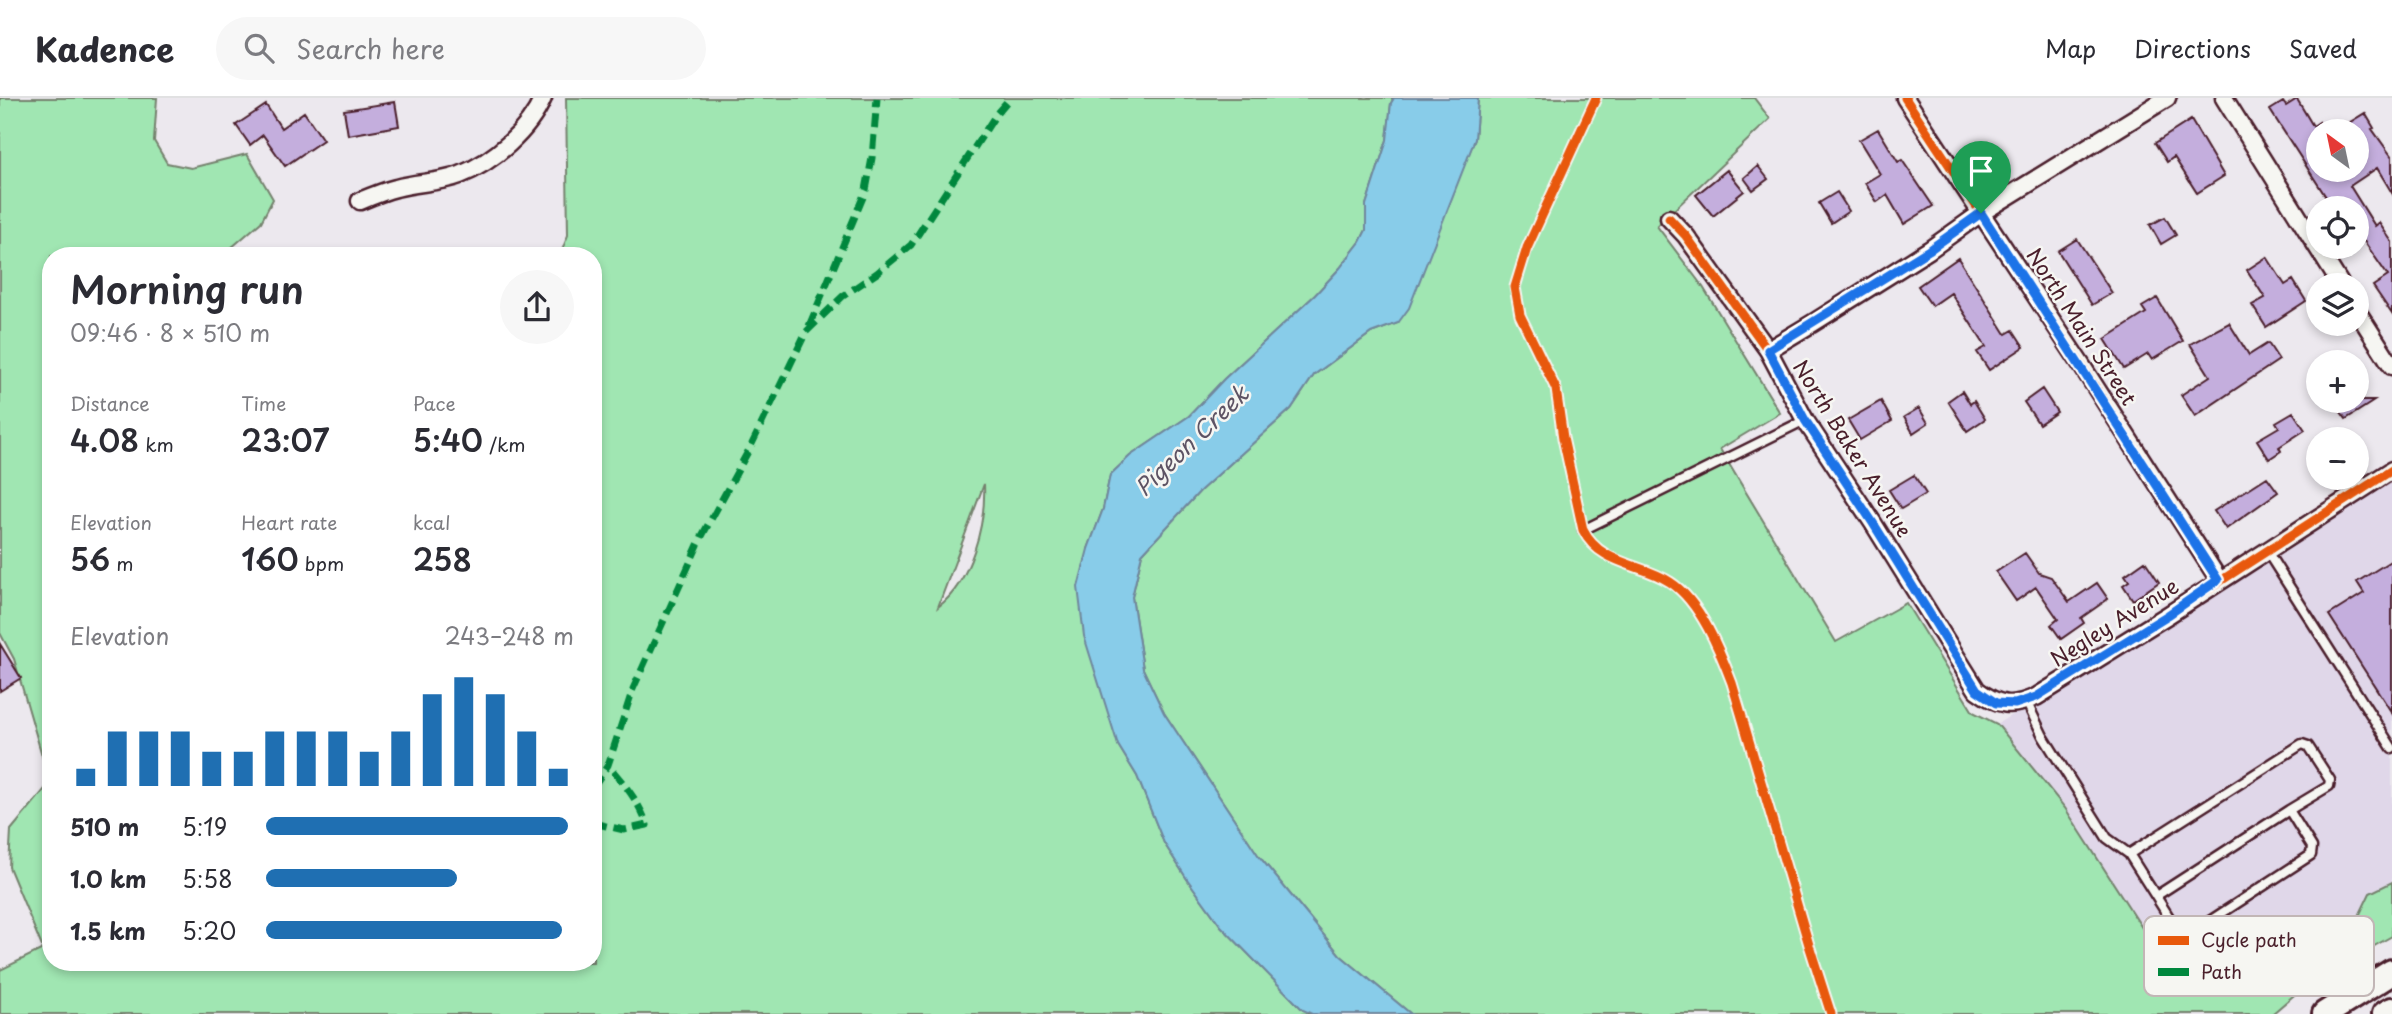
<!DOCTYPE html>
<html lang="en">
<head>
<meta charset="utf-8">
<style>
  body { margin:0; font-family:"Playpen Sans",sans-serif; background:#f7f7f7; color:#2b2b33; height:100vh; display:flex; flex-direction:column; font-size:26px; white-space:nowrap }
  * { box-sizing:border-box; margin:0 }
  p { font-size:23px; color:#7c7c81 }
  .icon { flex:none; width:38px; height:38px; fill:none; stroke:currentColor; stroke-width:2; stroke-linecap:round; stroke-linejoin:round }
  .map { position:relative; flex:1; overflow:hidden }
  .side { position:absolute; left:42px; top:149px; width:560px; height:724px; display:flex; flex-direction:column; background:#fff; border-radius:28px; box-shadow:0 4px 10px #0003 }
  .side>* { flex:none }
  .needle { width:46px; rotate:327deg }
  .controls { position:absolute; left:2306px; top:21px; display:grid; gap:14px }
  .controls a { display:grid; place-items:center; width:63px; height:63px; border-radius:50%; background:#fff; box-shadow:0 4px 10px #0003; font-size:35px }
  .pin { position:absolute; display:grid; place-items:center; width:60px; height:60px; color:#fff; margin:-72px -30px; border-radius:50% 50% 50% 0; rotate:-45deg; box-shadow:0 0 7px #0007 }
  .pin .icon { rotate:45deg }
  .round { display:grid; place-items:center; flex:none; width:74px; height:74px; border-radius:37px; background:#f7f7f7 }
  .summary { display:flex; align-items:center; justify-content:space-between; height:119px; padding:0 28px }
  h1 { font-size:38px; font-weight:600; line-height:52px }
  .metrics { display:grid; grid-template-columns:repeat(3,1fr); gap:10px; height:119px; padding:7px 28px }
  .metrics div { display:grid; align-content:center }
  .metrics b { font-size:30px; font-weight:600 }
  .metrics small { font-size:19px; font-weight:400 }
  .metrics p { font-size:19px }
  .chart { height:196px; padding:14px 28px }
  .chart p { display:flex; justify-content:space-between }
  .chart svg { width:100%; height:126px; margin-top:7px; stroke:#1f6fb2; stroke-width:6 }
  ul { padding:0 28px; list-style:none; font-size:23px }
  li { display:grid; grid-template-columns:112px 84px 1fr; align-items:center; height:52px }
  li i { height:18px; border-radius:9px; background:#1f6fb2 }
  header { display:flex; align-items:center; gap:42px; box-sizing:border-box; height:98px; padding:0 35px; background:#fff; border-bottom:2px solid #e1e1e2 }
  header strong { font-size:33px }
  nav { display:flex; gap:38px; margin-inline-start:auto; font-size:24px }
  .search { width:490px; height:63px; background:#f7f7f7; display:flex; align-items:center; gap:18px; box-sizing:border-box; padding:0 24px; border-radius:38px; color:#7c7c81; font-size:26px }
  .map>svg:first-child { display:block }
</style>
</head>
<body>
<header>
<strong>Kadence</strong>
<div class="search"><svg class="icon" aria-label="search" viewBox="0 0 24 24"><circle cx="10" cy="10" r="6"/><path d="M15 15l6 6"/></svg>Search here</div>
<nav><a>Map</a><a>Directions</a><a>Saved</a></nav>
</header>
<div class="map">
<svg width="2392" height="916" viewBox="0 0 2392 916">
  <rect width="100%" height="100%" fill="#ece8ee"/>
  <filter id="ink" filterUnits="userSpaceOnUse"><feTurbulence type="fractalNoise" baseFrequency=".0143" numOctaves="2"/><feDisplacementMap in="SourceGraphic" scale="14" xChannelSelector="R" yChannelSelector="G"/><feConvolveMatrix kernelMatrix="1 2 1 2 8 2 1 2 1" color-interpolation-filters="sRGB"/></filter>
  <g filter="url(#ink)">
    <path fill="#e0d7e9" d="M 2392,377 L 2392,784 L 2370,795 L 2359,818 L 2346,829 L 2241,870 L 2188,884 L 2175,880 L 2065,710 L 1997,626 Z"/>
    <path fill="#a0e6b2" stroke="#75826e" stroke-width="2" fill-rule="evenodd" d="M 0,0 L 157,0 L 154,43 L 167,65 L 191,70 L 247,56 L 273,101 L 261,124 L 223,157 L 51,158 L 51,864 L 593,864 L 593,158 L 560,157 L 568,137 L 566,0 L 1394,0 L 1391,5 L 1387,42 L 1366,107 L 1366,132 L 1360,144 L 1340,170 L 1315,197 L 1224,281 L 1189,318 L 1130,358 L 1110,377 L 1103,411 L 1088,451 L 1118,647 L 1137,678 L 1164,745 L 1187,781 L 1221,828 L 1303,912 L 1312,916 L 0,916 L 0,872 L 43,851 L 9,769 L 11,732 L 50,685 L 14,561 L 0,535 ZM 984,386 C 986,426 971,484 938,509 Z
      M 1478,0 L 1754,0 L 1770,21 L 1657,128 L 1703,189 L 1780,315 L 1720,351 L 1836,544 L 1906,505 L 1973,614 L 1997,626 L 2065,710 L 2175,881 L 2188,884 L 2241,870 L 2346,829 L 2359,818 L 2370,795 L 2392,784 L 2392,838 L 2307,886 L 2272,916 L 1411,916 L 1340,857 L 1258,757 L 1164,615 L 1143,571 L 1132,499 L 1142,456 L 1201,392 L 1291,311 L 1314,277 L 1371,235 L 1398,225 L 1475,41 Z"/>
    <path fill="#88cce9" stroke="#6f879d" stroke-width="2" d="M 1394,0 L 1478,0 L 1475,41 L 1409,210 L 1398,225 L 1371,235 L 1314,277 L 1291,311 L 1201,392 L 1142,456 L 1132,499 L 1143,571 L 1164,615 L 1258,757 L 1340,857 L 1411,916 L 1312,916 L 1303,912 L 1221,828 L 1187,781 L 1164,745 L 1137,678 L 1118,647 L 1084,538 L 1078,489 L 1088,451 L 1103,411 L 1110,377 L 1130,358 L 1189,318 L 1224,281 L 1315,197 L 1340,170 L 1360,144 L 1366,132 L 1366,107 L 1387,42 L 1391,5 Z"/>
    <path fill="#c4aedd" stroke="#4a1f2b" stroke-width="2" d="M 2297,1 L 2313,28 L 2319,24 L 2319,72 L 2357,72 L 2357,58 L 2366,52 L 2357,40 L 2357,33 L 2353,33 L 2347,26 L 2365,15 L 2374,30 L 2372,31 L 2392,59 L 2392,95 L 2377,70 L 2350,88 L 2375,128 L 2379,125 L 2392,144 L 2392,216 L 2373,188 L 2388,178 L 2357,133 L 2357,110 L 2339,110 L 2332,99 L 2328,102 L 2270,12 L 2283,4 L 2286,8 Z
      M 395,4 L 399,28 L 348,37 L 344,12 Z
      M 266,7 L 281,30 L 304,14 L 323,42 L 285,68 L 263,37 L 250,47 L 236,27 Z
      M 2191,22 L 2224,78 L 2197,95 L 2174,59 L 2167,64 L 2155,45 Z
      M 1878,31 L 1898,64 L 1902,62 L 1933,108 L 1904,126 L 1887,97 L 1877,104 L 1865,85 L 1880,76 L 1859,42 Z
      M 1758,68 L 1768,81 L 1753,92 L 1744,80 Z
      M 1727,72 L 1744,93 L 1713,118 L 1696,97 Z
      M 1837,94 L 1849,113 L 1831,125 L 1819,105 Z
      M 2165,119 L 2176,137 L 2161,146 L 2150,127 Z
      M 2077,141 L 2112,195 L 2092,207 L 2058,153 Z
      M 2267,159 L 2285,187 L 2293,182 L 2306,203 L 2266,229 L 2252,207 L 2265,200 L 2247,172 Z
      M 1958,160 L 2006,236 L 2013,232 L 2024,249 L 1989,272 L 1977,254 L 1986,249 L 1951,195 L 1932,208 L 1918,188 Z
      M 2157,200 L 2183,243 L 2152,262 L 2148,256 L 2124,271 L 2105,241 L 2146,215 L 2142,209 Z
      M 2229,225 L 2249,257 L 2268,245 L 2279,262 L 2195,318 L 2181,297 L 2210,278 L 2190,246 Z
      M 2042,291 L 2057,314 L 2039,326 L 2024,304 Z
      M 1962,293 L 1970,306 L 1974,303 L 1985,321 L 1967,333 L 1948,303 Z
      M 1881,303 L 1892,323 L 1860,342 L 1848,322 Z
      M 2333,303 L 2374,303 L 2346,321 Z
      M 1919,310 L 1928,325 L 1913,335 L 1904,319 Z
      M 2293,314 L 2305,332 L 2279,349 L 2281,353 L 2269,361 L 2257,342 L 2279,329 L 2276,324 Z
      M 1914,377 L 1926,396 L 1901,411 L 1889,392 Z
      M 2267,379 L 2278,394 L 2226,431 L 2214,413 Z
      M 2025,455 L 2039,475 L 2051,479 L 2069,504 L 2097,485 L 2108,501 L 2081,520 L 2084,525 L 2061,541 L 2051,527 L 2058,521 L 2036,489 L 2016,503 L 1996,474 Z
      M 2392,462 L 2392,615 L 2329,517 L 2364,495 L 2357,484 Z
      M 2145,463 L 2159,484 L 2133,502 L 2123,487 L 2129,483 L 2125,477 Z
      M 0,546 L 21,580 L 0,593 Z"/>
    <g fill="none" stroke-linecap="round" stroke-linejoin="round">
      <defs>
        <path id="lane" d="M 1583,432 L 1805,322
          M 2266,452 L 2392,650
          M 2026,603 L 2043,638 L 2107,740 L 2129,756 L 2174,827 L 2186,831 L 2202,828 L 2311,757 L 2312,749 L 2289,712 L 2156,798
          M 2129,756 L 2302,646 L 2308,648 L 2330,682 L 2329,688 L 2289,712"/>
        <path id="street" d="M 1905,0 L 2080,265 L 2219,482
          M 2224,0 L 2341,187
          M 360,103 C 372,98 384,93 396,90 C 417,84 439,85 460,77 C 493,64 529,33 543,0
          M 1669,120 L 1686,138 L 1768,252 L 1805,322 L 1873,425 L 1977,592 C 1999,608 2011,610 2036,599 L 2168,517 L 2392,372
          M 2357,213 L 2392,268
          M 1768,252 L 1813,225 L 1929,152 L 1981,115 L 2167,0"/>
        <path id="primary" d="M 2325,916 L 2392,874
          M 2385,916 L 2392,912"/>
      </defs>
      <use href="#lane" stroke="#4a1f2b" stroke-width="13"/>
      <use href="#street" stroke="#4a1f2b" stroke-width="21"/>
      <use href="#primary" stroke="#4a1f2b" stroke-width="30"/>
      <use href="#lane" stroke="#f6f6f2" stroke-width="8"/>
      <use href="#street" stroke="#f6f6f2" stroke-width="16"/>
      <use href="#primary" stroke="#f6f6f2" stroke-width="24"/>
      <path stroke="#00873e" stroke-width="7" stroke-dasharray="14 7" stroke-linecap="butt" d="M 809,228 L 866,92 L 872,60 L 877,0
        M 593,689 L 608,667 L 633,591 L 702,438 L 751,348 L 806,234 L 843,198 L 877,175 L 911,147 L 997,15 L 1010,0
        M 593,725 L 624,732 L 647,727 C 639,703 624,686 608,667"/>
      <defs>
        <path id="cycleway" d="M 1596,0 L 1527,150 L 1515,189 L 1520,217 L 1556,291 L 1563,340 L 1583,432 C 1600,467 1641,465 1670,484 C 1700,503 1720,553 1732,585 L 1809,847 L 1831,916
          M 1905,0 L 2080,265 L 2219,482
          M 1669,120 L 1686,138 L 1768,252 L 1805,322 L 1873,425 L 1977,592 C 1999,608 2011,610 2036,599 L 2168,517 L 2392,372"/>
      </defs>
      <use href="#cycleway" stroke="#f6f6f2" stroke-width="13"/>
      <use href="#cycleway" stroke="#e8590c" stroke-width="9"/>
    </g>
  </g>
  <g fill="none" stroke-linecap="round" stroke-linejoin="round" filter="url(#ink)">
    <defs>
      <path id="route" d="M 1981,115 L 2218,482 L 2168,517 L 2036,599 L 2015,606 L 1996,605 L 1977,592 L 1873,425 L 1805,322 L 1768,252 L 1929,152 Z"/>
    </defs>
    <use href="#route" stroke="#fff" stroke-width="14"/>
    <use href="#route" stroke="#1a73e8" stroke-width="9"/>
  </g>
  <g text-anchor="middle" stroke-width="5" stroke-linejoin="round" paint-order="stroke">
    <g font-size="21" fill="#4a1f2b" stroke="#f6f6f2">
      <text transform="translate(2081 229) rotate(57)" y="7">North Main Street</text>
      <text transform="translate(1852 351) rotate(58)" y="7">North Baker Avenue</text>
      <text transform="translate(2115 525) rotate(-32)" y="7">Negley Avenue</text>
    </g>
    <g font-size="23" font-style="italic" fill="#5d5364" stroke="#f6f6f2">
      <text transform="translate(1192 343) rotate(-44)" y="8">Pigeon Creek</text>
    </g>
  </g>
  <rect x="2144" y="818" width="230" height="80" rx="10" fill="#f6f6f2" stroke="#c2b6b6" stroke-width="2"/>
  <rect x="2158" y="838" width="31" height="9" fill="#e8590c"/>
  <rect x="2158" y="870" width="31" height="8" fill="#00873e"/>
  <g font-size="19" fill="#4a1f2b">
    <text x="2201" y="849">Cycle path</text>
    <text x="2201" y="881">Path</text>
  </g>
</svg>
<div class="controls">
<a><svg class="needle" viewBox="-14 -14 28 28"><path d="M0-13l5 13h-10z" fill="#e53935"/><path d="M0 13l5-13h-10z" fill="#7c7c81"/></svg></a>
<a><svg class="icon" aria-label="locate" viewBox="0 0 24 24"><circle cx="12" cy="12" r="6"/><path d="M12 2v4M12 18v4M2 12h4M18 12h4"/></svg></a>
<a><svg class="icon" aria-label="layers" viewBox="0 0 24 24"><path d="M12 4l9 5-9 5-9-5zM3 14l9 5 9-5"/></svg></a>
<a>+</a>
<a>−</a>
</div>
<div class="pin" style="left:1981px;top:115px;background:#1e9e55"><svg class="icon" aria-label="arrive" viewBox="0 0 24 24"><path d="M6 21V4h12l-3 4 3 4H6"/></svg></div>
<section class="side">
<div class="summary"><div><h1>Morning run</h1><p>09:46 · 8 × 510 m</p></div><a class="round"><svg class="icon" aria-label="share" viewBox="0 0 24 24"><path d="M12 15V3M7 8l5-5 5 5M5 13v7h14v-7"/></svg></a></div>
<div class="metrics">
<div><p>Distance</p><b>4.08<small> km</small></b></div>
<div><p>Time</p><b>23:07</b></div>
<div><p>Pace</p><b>5:40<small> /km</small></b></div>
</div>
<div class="metrics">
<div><p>Elevation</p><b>56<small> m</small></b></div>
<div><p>Heart rate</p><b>160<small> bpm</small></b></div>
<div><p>kcal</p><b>258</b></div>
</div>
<div class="chart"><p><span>Elevation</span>243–248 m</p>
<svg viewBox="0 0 160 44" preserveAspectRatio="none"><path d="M5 44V38M15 44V25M25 44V25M35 44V25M45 44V32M55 44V32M65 44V25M75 44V25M85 44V25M95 44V32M105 44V25M115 44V12M125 44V6M135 44V12M145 44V25M155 44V38"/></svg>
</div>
<ul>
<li><b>510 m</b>5:19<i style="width:98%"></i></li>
<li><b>1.0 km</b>5:58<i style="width:62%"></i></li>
<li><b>1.5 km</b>5:20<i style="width:96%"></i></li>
</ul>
</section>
</div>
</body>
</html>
